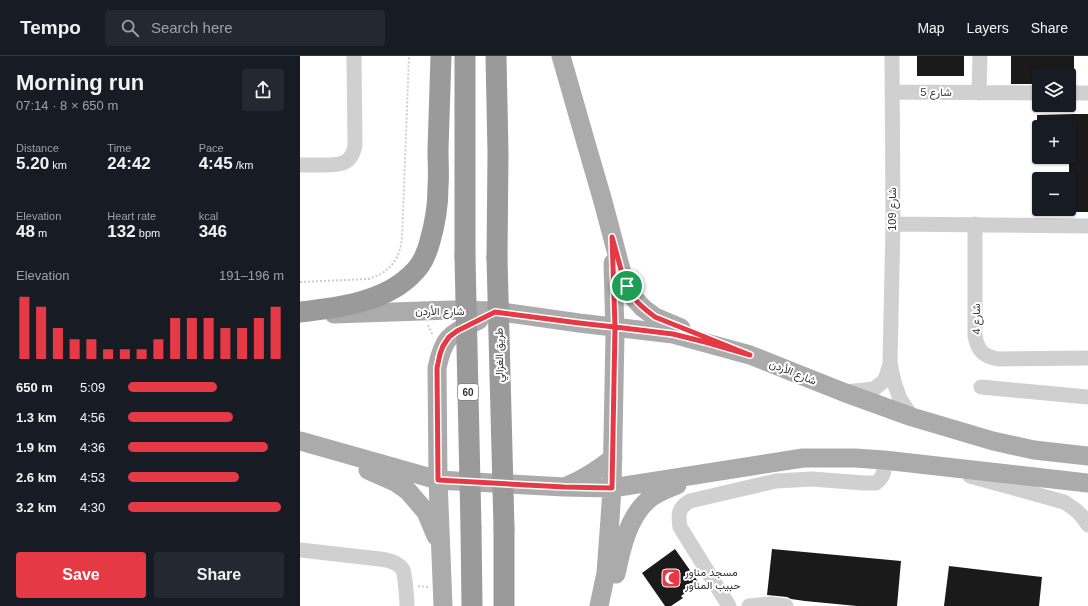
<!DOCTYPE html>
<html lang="en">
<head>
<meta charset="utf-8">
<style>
  body { margin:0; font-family:Arial,Vazirmatn,sans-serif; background:#242831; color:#f1f3f6; height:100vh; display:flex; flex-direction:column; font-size:15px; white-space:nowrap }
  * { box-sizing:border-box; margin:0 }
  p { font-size:13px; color:#9ea1a6 }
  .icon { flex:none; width:22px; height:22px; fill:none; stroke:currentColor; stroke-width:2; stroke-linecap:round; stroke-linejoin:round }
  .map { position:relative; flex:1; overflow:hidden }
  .sheet { display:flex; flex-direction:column; background:#171b24; width:300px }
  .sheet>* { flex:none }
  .buttons { position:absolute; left:732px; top:12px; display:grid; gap:8px }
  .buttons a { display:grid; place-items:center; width:44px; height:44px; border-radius:4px; background:#171b24; box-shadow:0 1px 3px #0004; font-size:20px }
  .pin { position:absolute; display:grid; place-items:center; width:34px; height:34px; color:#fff; margin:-17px; border:2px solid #fff; border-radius:50%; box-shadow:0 1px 4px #0007 }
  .round { display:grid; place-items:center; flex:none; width:42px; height:42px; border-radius:4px; background:#242831 }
  .head { display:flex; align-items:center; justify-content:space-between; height:68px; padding:0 16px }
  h1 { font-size:22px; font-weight:600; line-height:30px }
  .stats { display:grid; grid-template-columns:repeat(3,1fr); gap:6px; height:68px; padding:4px 16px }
  .stats div { display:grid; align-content:center }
  .stats b { font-size:17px; font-weight:600 }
  .stats small { font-size:11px; font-weight:400 }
  .stats p { font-size:11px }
  .chart { height:112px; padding:8px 16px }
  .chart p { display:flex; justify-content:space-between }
  .chart svg { width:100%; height:72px; margin-top:4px; stroke:#e63946; stroke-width:6 }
  .action { display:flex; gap:8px; margin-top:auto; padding:8px 16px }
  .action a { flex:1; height:46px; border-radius:4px; background:#e63946; color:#fff; font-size:16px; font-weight:600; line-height:46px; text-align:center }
  .action a+a { background:#242831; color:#f1f3f6 }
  ul { padding:0 16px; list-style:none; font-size:13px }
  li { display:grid; grid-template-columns:64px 48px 1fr; align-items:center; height:30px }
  li i { height:10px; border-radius:5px; background:#e63946 }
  header { display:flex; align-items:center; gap:24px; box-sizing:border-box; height:56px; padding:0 20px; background:#171b24; border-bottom:1px solid #363941 }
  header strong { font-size:19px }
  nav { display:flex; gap:22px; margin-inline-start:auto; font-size:14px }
  .search { width:280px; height:36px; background:#242831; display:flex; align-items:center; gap:10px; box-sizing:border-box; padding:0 14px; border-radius:4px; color:#9ea1a6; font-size:15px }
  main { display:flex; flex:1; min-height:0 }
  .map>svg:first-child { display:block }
</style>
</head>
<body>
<header>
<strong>Tempo</strong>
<div class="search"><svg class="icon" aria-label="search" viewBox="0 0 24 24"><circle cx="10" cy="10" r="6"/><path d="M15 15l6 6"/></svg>Search here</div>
<nav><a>Map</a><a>Layers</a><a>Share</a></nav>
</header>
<main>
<section class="sheet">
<div class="head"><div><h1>Morning run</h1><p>07:14 · 8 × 650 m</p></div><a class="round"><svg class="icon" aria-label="share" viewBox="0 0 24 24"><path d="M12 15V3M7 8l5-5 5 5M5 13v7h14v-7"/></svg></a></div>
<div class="stats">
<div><p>Distance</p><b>5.20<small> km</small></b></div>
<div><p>Time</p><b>24:42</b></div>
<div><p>Pace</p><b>4:45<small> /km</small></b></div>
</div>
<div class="stats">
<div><p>Elevation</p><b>48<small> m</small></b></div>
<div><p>Heart rate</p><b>132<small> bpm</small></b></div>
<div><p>kcal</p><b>346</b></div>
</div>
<div class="chart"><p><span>Elevation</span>191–196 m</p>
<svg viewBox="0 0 160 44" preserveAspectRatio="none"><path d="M5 44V6M15 44V12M25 44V25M35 44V32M45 44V32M55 44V38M65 44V38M75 44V38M85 44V32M95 44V19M105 44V19M115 44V19M125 44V25M135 44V25M145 44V19M155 44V12"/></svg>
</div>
<ul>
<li><b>650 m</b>5:09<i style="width:57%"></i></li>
<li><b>1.3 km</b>4:56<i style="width:67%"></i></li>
<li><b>1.9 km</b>4:36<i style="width:90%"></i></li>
<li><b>2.6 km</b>4:53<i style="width:71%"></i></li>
<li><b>3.2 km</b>4:30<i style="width:98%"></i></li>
</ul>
<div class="action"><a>Save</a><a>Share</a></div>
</section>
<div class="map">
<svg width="788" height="550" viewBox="0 0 788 550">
  <rect width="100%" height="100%" fill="#fff"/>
  <path fill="#1a1a1a" d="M 617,0 L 664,0 L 664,20 L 617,20 Z
    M 711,0 L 774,0 L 774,19 L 737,19 L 737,28 L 711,28 Z
    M 774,58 L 788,58 L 788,156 L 769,156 L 769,101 L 774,101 L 774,71 L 737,71 L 737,59 Z
    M 375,493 L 399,527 L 381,540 L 383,542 L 371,550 L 365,550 L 342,517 Z
    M 472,493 L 601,505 L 597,550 L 557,550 L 505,545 L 491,543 L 487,541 L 467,539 Z
    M 649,510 L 742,521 L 739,550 L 644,550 Z"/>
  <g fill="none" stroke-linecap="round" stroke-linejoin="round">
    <path stroke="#cdcdcd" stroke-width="2" stroke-dasharray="2 2" stroke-linecap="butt" d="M 0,226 L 68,223 C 89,217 99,205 102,183 L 109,0
      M 128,269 L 133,280
      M 118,530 L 128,531"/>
    <path stroke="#d0d0d0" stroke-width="15" d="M 592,0 L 593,168 L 590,307 L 594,326 L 600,343 L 612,361
      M 592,36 L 739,37
      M 679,37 L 680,0
      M 769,37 L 788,37
      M 0,109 C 8,109 15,109 23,109 C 40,109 51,109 55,90 L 54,0
      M 593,168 L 788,170
      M 675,168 L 675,280 C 678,295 683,300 698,303 L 788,302
      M 681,331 L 788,341
      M 545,336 L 574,333 L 585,324 L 590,308
      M 670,420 L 764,446 C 775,453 781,457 788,469
      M 0,494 L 80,503 C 88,504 99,507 103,514 C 105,519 107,544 107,550
      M 429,550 L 380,471 C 378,458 378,452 390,445 L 476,425 L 512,423 L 564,427 L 576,427 C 585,419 584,416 584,404
      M 449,550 L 471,548 L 486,550"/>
    <path stroke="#ababab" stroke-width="19" d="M 261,0 L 288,94 L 302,142 L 322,217 L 327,230 L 333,241 L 343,252 L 355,261 L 381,272
      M 34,258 L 151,254 L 195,255 L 279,267 L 373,278 L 450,299 L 543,336 L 612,361 L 693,385 L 734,394 L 788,400
      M 0,385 L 138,424 L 264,431 L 312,432 L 503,402 L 555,402 L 584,404 L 788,427
      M 68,414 L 95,426 L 108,435 L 126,456 L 136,480
      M 267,430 C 284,423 298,414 313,402
      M 316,518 C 321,494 328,462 347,445 C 355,437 367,433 377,429
      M 143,550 L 138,424 L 137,312 C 144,279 151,278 179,264
      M 299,550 L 306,517 L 310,463 L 312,432 L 315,278 L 313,207"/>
    <path stroke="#9a9a9a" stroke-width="21" d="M 165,0 L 165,201
      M 196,0 L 198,97 L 197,202
      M 0,256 C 35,252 81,247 109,221 C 116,215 123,206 126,197 C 128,193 129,189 130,185 C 135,168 138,149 138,131 C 139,119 138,107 138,94 C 139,63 140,31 141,0
      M 171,472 L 172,550
      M 204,472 L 204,550"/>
    <path stroke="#9a9a9a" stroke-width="21" d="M 165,201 L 171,472
      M 197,202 L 204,472"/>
  </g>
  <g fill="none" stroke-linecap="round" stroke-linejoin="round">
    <defs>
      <path id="route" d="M 327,230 L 322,217 L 312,181 L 315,271 L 279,267 L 195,256 L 157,275 L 149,281 L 143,290 L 140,298 L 137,312 L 138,424 L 264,431 L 312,432 L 315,271 L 373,278 L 405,286 L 450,299 L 355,261 C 341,250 335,246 327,230"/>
    </defs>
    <use href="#route" stroke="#fff" stroke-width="8"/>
    <use href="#route" stroke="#e63946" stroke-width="5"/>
  </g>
  <defs>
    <symbol id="mosque-square" viewBox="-11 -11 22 22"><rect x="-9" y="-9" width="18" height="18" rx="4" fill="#e63946" stroke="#fff"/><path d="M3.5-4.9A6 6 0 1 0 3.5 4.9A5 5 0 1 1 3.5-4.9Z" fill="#fff"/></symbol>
  </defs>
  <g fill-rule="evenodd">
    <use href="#mosque-square" x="360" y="511" width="22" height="22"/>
  </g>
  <g text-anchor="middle" stroke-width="4" stroke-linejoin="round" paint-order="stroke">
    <rect fill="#fff" stroke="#707070" stroke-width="1" x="158" y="328" width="20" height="16" rx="3"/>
    <g font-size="10" font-weight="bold" fill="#333">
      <text x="168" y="340">60</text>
    </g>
    <g font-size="11" fill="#333" stroke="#fff">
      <text transform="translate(636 36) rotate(1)" y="4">شارع 5</text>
      <text transform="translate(592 153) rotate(-90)" y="4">شارع 109</text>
      <text x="140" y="259">شارع الأردن</text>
      <text transform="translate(676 263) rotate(-91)" y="4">شارع 4</text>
      <text transform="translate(199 299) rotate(-91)" y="4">طريق الغزالي</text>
      <text transform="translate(493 316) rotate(22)" y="4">شارع الأردن</text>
    </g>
    <g font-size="11" fill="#333" stroke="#fff" text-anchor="start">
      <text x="385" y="520">مسجد مناور<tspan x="385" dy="13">حبيب المناور</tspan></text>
    </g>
  </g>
</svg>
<div class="buttons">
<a><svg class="icon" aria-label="layers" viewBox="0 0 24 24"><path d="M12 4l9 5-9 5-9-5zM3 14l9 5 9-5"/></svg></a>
<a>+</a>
<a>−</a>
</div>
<div class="pin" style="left:327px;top:230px;background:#1e9e55"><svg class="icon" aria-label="arrive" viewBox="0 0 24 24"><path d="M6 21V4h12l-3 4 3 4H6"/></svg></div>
</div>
</main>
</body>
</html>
